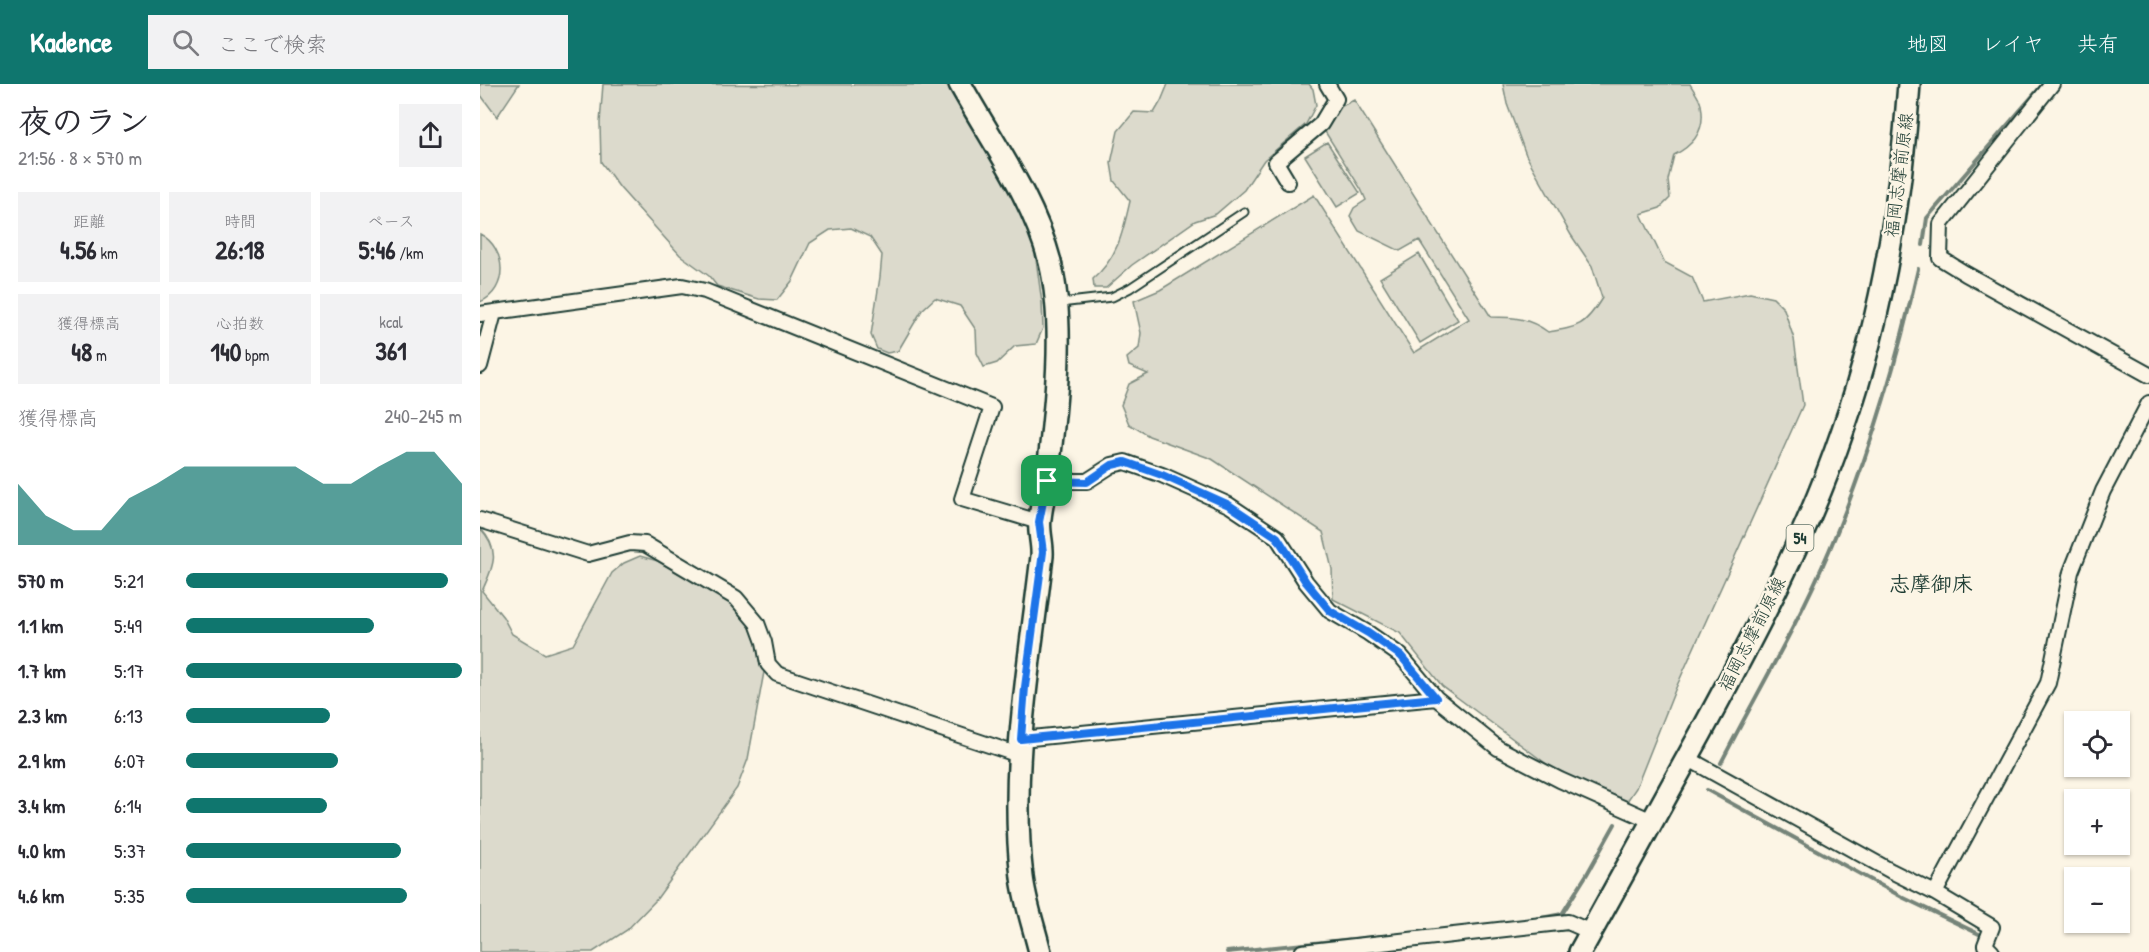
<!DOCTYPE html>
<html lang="ja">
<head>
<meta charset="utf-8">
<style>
  body { margin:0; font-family:"Patrick Hand","Klee One",sans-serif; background:#f2f2f3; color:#2b2b33; height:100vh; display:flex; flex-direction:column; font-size:22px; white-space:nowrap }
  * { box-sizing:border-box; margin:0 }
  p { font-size:20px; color:#7c7c81 }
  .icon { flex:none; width:33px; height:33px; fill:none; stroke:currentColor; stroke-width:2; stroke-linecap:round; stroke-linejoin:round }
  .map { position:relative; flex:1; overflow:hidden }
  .drawer { display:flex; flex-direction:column; background:#fff; width:480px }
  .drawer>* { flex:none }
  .fabs { position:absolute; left:1584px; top:627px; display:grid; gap:12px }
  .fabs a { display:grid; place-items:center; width:66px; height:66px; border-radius:0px; background:#fff; box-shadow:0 2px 4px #0004; font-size:30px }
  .pin { position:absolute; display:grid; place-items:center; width:51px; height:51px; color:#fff; margin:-26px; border-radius:12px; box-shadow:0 3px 9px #0006 }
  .round { display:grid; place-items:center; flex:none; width:63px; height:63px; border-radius:0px; background:#f2f2f3 }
  .summary { display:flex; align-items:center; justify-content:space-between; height:102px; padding:0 18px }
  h1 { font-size:33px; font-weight:700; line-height:45px }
  .figures { display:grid; grid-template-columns:repeat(3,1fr); gap:9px; height:102px; padding:6px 18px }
  .figures div { display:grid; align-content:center; border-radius:0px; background:#f2f2f3; text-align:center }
  .figures b { font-size:26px; font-weight:700 }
  .figures small { font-size:16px; font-weight:400 }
  .figures p { font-size:16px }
  .chart { height:168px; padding:12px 18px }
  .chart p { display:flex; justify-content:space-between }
  .chart svg { width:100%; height:108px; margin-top:6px; fill:#0f766e; opacity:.7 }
  ul { padding:0 18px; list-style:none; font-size:20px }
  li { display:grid; grid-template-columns:96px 72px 1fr; align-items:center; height:45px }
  li i { height:15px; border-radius:8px; background:#0f766e }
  header { display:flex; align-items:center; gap:36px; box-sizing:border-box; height:84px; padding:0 30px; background:#0f766e; color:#fff }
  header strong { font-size:28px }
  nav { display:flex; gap:33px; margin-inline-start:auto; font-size:21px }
  .search { width:420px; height:54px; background:#f2f2f3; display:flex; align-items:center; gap:15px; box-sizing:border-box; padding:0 21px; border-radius:0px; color:#7c7c81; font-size:22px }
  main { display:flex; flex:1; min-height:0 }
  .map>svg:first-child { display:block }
</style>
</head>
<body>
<header>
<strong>Kadence</strong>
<div class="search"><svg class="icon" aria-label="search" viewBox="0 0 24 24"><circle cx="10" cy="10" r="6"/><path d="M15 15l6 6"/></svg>ここで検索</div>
<nav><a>地図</a><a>レイヤ</a><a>共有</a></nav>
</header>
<main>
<section class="drawer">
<div class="summary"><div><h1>夜のラン</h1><p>21:56 · 8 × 570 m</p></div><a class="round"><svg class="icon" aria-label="share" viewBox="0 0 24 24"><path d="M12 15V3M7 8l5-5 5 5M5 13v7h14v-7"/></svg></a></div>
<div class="figures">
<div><p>距離</p><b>4.56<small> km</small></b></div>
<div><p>時間</p><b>26:18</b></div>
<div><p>ペース</p><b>5:46<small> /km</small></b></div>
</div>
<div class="figures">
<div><p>獲得標高</p><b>48<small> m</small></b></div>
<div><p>心拍数</p><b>140<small> bpm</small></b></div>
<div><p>kcal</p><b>361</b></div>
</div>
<div class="chart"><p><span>獲得標高</span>240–245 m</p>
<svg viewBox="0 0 160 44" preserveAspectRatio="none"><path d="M0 44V19L10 32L20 38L30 38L40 25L50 19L60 12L70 12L80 12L90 12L100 12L110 19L120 19L130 12L140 6L150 6L160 19V44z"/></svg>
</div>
<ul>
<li><b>570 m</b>5:21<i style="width:95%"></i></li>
<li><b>1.1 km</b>5:49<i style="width:68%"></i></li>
<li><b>1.7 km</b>5:17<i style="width:100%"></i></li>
<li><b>2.3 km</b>6:13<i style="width:52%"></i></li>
<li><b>2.9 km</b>6:07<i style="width:55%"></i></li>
<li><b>3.4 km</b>6:14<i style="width:51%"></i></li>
<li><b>4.0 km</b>5:37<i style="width:78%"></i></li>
<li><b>4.6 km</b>5:35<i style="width:80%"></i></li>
</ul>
</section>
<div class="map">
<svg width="1669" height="868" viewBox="0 0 1669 868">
  <rect width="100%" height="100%" fill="#fcf5e5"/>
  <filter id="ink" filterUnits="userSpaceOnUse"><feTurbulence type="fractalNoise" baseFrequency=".0167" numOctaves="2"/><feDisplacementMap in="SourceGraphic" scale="12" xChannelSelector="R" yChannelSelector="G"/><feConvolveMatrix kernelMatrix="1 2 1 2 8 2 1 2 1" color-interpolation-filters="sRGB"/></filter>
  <g filter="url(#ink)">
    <path fill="#dcdacc" stroke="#7e8c80" stroke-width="1.5" d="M 0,0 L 39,0 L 17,33 L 0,10 Z
      M 123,0 L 469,1 L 497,46 L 538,120 L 547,142 L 555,168 L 562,219 L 563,244 L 556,260 L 535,262 L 517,279 L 504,283 L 497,269 L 496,246 L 480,222 L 455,214 L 442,226 L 418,267 L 407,269 L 397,265 L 391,251 L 400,193 L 402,171 L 390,153 L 371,144 L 350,146 L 330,159 L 312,197 L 297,216 L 279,215 L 237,202 L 229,192 L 200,171 L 140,104 L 121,78 L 120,39 Z
      M 688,0 L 829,0 L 833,5 L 836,21 L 826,40 L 784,76 L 764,106 L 736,130 L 715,137 L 652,181 L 626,204 L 614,204 L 613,195 C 638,173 643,148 650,117 L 634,97 L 631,79 L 638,47 L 654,28 L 674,29 L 681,17 Z
      M 1023,0 L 1210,0 C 1213,6 1220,14 1221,21 C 1226,45 1214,61 1194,71 L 1188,96 L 1190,114 L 1180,124 L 1161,130 L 1184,178 L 1212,193 L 1223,218 L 1270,209 L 1293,214 L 1304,225 L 1314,255 L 1323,321 L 1195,606 L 1156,704 L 1145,720 L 1076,687 L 962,602 L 920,549 L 853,515 L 852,485 L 843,448 L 732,375 L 669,352 L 649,340 L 641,321 L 649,300 L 668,290 L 649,282 L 647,274 L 659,264 L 661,249 L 654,217 L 680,206 L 834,111 L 934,269 L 989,235 L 939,156 L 920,167 L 879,147 L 870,132 L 874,124 L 886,116 L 881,105 L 844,46 L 860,23 L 874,16 L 1011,233 C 1034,233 1049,234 1068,248 C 1099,243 1105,242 1122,214 L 1112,182 L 1091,151 L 1046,71 L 1027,20 Z
      M 847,58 L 880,109 L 857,123 L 825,72 Z
      M 0,150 C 27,164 29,206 0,218 Z
      M 939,170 L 978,236 L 940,259 L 900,194 Z
      M 0,444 C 21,466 14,482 2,507 L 23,533 L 32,550 L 65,570 L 93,561 L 132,489 L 144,479 L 160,472 L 178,477 L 257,523 L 268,539 L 277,559 L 284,588 L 268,675 L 257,704 L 176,816 L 147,846 L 113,868 L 0,868 Z"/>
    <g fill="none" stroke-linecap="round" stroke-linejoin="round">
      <path stroke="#758479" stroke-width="4" d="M 1443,161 L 1447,134 L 1563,0
        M 1241,679 C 1277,609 1318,540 1349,467 C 1388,376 1416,282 1438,185
        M 1227,706 L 1422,813 L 1499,850
        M 1056,835 L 1082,830 L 1107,790 L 1135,740
        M 747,868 L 902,852"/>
      <defs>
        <path id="lane" d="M 580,219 L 632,213 L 650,204 L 764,128"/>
        <path id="street" d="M 1572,0 L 1461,140 L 1460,174 L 1486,190 L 1669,291
          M 808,98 L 796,78 L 841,40 L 856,15 L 847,0
          M 0,230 L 202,202 L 225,207 L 512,323 L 482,415 L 559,438
          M 0,282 L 14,229
          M 567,397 L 607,397 L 632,381 L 645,378 L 682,391 L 749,421 L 797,453 L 826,498 L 850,527 L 888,549 L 921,572 L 956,614 L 1018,664 L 1080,696 L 1172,737
          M 0,436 L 108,470 L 150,459 L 165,460 L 256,514 L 277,539 L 284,558 L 288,580 L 297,590 L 539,671
          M 541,655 L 956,614
          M 1207,674 L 1411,787 L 1455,809 L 1512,843 L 1505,861 L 1512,868
          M 1455,809 L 1568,599 L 1591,488 L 1623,407 L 1669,319
          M 822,868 L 1088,838 L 1111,848"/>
        <path id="primary" d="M 480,0 C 512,58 553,113 570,178 C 586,243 575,329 567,395 C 565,409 561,422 560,435 C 558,447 563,460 562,472 C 550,578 529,685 542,793 C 545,818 554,843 560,868
          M 1100,868 C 1140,795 1181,722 1221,649 C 1274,551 1327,452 1363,346 C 1402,234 1421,118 1429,0"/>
      </defs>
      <use href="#lane" stroke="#1f3d34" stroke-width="11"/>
      <use href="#street" stroke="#1f3d34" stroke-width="18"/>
      <use href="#primary" stroke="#1f3d34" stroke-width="26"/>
      <use href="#lane" stroke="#fcf5e5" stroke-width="7"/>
      <use href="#street" stroke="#fcf5e5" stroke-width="14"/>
      <use href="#primary" stroke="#fcf5e5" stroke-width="21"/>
    </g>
  </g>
  <g fill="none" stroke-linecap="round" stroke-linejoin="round" filter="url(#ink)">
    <defs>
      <path id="route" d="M 645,378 L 682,391 L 749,421 L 797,453 L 826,498 L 850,527 L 888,549 L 921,572 L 956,614 L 541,655 L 545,603 L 563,468 L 559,438 L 567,397 L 607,398 L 632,381 Z"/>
    </defs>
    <use href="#route" stroke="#fff" stroke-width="12"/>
    <use href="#route" stroke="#1a73e8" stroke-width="8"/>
  </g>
  <g text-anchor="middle" stroke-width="5" stroke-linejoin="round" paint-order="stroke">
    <rect fill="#fcf5e5" stroke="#617469" stroke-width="1.5" x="1306.5" y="441" width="27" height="26" rx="4.5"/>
    <g font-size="16" font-weight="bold" fill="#1f3d34">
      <text x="1320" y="460">54</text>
    </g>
    <g font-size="18" fill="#1f3d34" stroke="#fcf5e5">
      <text transform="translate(1419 91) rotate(-83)" y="6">福岡志摩前原線</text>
      <text transform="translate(1272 550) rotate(-63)" y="6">福岡志摩前原線</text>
    </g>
    <g font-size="21" font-weight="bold" fill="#1f3d34" stroke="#fcf5e5">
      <text x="1451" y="507">志摩御床</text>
    </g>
  </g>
</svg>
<div class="fabs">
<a><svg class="icon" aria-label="locate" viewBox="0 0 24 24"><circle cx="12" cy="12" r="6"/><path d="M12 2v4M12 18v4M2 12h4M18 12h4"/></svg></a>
<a>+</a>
<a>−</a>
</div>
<div class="pin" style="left:567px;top:397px;background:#1e9e55"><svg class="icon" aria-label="arrive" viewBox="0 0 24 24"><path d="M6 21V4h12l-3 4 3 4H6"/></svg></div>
</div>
</main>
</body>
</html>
